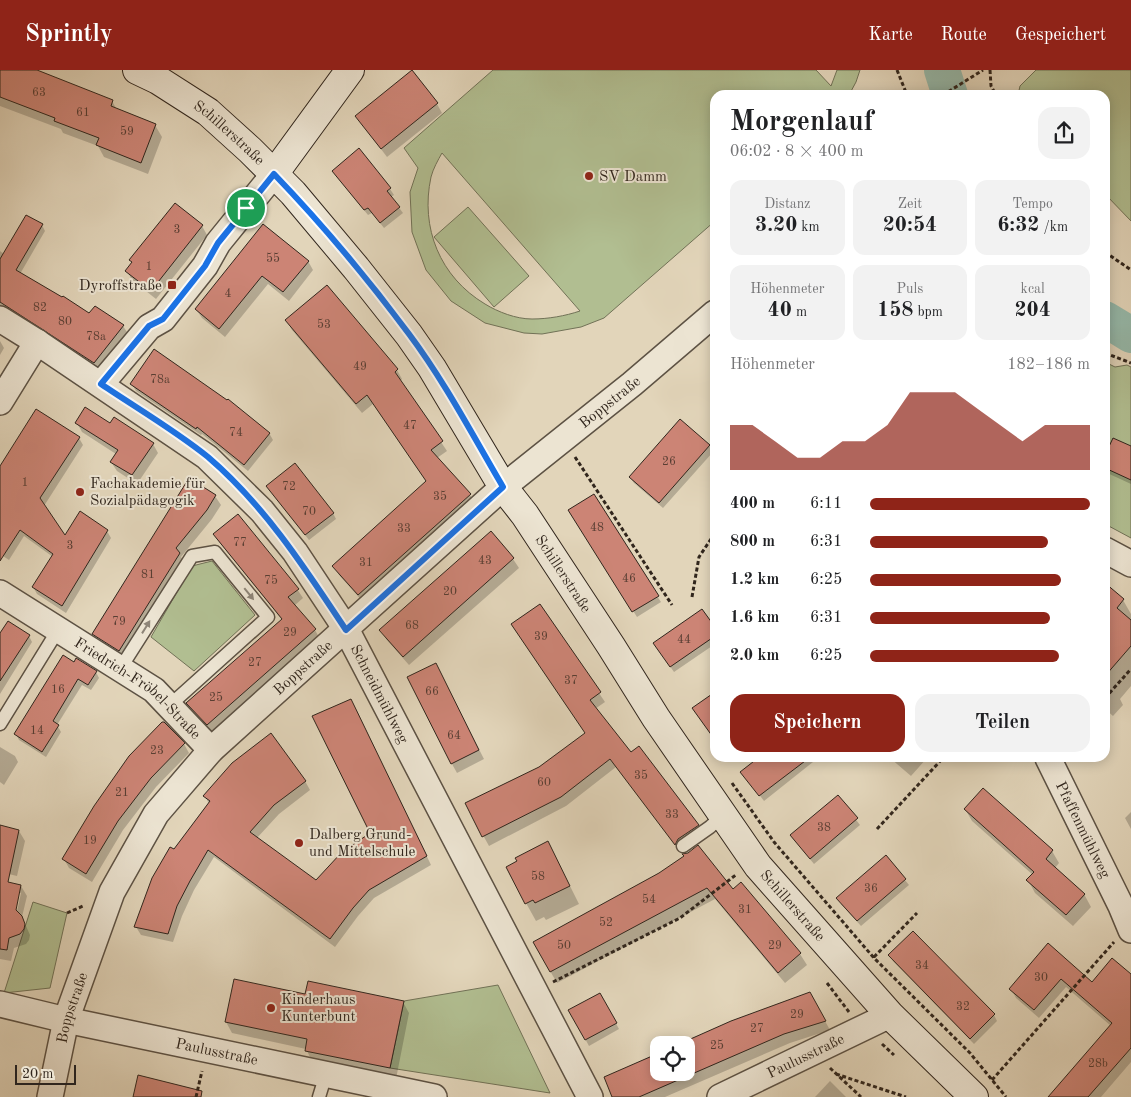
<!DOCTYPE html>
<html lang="de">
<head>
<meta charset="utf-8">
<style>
  body { margin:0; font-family:"Old Standard TT",serif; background:#f2f2f2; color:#202124; height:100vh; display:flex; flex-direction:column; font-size:19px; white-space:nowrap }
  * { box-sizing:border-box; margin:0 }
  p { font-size:16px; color:#757577 }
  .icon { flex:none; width:28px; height:28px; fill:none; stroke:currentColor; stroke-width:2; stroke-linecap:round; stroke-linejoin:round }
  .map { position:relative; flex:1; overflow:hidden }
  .panel { position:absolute; left:710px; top:20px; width:400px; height:672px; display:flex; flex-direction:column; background:#fff; border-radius:15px; box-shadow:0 2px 12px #0003 }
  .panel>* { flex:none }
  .tools { position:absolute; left:650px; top:966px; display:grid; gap:10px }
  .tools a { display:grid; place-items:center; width:45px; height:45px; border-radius:10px; background:#fff; box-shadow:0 2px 12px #0003; font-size:25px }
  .scale { position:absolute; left:15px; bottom:12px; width:61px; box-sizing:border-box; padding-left:5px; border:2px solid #31261d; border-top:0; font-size:14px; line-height:18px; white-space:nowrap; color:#31261d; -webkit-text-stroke:4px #ece4d2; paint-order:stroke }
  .pin { position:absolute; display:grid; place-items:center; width:42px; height:42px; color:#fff; margin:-21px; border:2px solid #fff; border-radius:50%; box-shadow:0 1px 5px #0007 }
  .round { display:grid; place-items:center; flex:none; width:52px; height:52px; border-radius:15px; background:#f2f2f2 }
  .overview { display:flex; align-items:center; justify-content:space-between; height:85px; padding:0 20px }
  h1 { font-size:28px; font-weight:600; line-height:38px }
  .metrics { display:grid; grid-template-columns:repeat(3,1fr); gap:8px; height:85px; padding:5px 20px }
  .metrics div { display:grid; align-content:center; border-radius:12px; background:#f2f2f2; text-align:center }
  .metrics b { font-size:21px; font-weight:600 }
  .metrics small { font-size:14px; font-weight:400 }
  .metrics p { font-size:14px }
  .chart { height:140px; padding:10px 20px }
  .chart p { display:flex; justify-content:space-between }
  .chart svg { width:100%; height:90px; margin-top:5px; fill:#8f2418; opacity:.7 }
  .button { display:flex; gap:10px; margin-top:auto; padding:10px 20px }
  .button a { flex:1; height:58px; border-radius:15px; background:#8f2418; color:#fff; font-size:20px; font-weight:600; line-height:58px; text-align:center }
  .button a+a { background:#f2f2f2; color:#202124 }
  ul { padding:0 20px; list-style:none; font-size:16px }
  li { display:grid; grid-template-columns:80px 60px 1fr; align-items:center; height:38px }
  li i { height:12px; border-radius:6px; background:#8f2418 }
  header { display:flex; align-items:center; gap:30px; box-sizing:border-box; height:70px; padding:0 25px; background:#8f2418; color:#fff }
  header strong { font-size:24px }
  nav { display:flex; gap:28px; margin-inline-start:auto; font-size:18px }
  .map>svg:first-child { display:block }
</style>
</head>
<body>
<header>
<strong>Sprintly</strong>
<nav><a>Karte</a><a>Route</a><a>Gespeichert</a></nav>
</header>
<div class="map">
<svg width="1131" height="1027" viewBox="0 0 1131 1027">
  <rect width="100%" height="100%" fill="#e2d5ba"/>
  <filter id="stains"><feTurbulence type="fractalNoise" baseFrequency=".004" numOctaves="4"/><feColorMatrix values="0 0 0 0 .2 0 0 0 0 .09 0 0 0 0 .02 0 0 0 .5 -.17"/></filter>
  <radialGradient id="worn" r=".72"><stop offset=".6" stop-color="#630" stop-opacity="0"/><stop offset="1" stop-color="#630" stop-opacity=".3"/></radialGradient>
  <path fill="#b1be91" stroke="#717257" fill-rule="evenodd" d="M 493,0 L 816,0 L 831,16 L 837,0 L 860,0 L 856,12 L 849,25 L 715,25 L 715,151 L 604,248 L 581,257 L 542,264 L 524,263 L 485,253 L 451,231 L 426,200 L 412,162 L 410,122 L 418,98 L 404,78 ZM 442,83 L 580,241 C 565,246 548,249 532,249 C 516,249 498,242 485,234 C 440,207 420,158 431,107 C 433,99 438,90 442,83 Z
    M 1036,0 L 1131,0 L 1131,151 L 1105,124 L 1105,25 L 1018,25 L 1020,16 Z
    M 468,137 L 529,206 L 494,237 L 434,167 Z
    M 1105,292 L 1115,297 L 1127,295 L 1131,297 L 1131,468 L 1105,454 Z
    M 212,491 L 255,545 L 194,601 L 151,567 L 192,496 Z
    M 33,832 L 67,843 L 50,918 L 4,923 Z
    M 498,915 L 550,1023 L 390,998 L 404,931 Z"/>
  <path fill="#0003" fill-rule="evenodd" d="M 0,0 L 34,0 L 112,31 L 117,40 L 155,55 L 162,67 L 148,104 L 104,87 L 98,76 L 63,63 L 61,59 L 0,36 Z
    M 437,34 L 442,43 L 387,87 L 356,46 Z
    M 359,80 L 390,119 L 394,125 L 391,127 L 403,143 L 384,158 L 372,143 L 368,145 L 337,107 Z
    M 42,155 L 45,161 L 20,204 L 89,245 L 95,238 L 123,256 L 127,262 L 98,299 L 26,250 L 0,235 L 0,181 L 4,184 Z
    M 202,156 L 207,165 L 156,229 L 132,210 L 127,201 Z
    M 263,156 L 308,191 L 313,200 L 289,231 L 268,214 L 225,267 L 202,248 L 196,239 Z
    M 287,251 L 397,300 L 402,309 L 400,311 L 447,381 L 437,388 L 470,425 L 475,434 L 364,533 L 339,505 L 334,496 L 427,412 L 373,334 L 362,343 L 292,260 Z
    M 0,271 L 4,278 L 0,285 Z
    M 132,314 L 269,363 L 273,370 L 248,401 L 202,364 L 201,365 L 136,321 Z
    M 77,353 L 111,355 L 153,374 L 158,383 L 137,414 L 117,401 L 111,392 L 116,384 L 82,362 Z
    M 79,368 L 83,375 L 44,436 L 65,467 L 107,461 L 111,468 L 66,543 L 37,524 L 33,517 L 53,487 L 24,466 L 9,490 L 0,484 L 0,398 Z
    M 709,376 L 713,382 L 663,438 L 634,413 L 630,407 Z
    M 1131,378 L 1131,414 L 1105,402 L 1105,388 Z
    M 189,410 L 215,426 L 221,435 L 212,449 L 181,487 L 185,493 L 124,589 L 98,573 L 93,564 Z
    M 271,422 L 333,443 L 336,449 L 309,470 Z
    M 573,446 L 657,526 L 661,532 L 637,547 Z
    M 491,463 L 513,489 L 519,498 L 409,595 L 386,569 L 381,560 Z
    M 215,464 L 297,519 L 303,528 L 294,536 L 315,560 L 320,569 L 213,663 L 193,642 L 187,633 L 282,550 L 220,473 Z
    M 1105,520 L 1123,530 L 1131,544 L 1131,616 L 1120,629 L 1123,635 L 1113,646 L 1105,639 Z
    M 540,535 L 605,632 L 595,639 L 630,684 L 698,756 L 703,765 L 683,779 L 681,782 L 616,697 L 566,736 L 489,776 L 484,767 L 467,733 L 540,699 L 586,664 Z
    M 715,559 L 715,574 L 674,602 L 658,579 Z
    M 0,566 L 29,566 L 32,572 L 0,624 Z
    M 75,593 L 96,602 L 99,608 L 91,620 L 82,615 L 57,655 L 61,662 L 46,687 L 19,670 L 16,664 Z
    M 440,603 L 484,689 L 457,703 L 452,694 Z
    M 356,639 L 431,795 L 374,828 L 358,846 L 335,877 L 214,787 L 194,820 L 182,846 L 173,872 L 141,865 L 136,857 L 174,781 L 209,734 L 205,726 L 305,711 L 310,720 L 279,744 L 257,768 L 316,812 L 372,764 Z
    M 184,674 L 189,683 L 156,717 L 123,760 L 92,812 L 69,798 L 64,789 Z
    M 0,677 L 15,686 L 18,692 L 4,715 L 0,712 Z
    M 760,688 L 811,688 L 813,692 L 764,731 L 742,702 Z
    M 890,688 L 927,688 L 911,706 Z
    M 983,719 L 1052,781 L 1059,793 L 1055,798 L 1084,824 L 1091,837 L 1073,856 L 1035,823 L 1028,810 L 1033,805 L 972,751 L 965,739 Z
    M 838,726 L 860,755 L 814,794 L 791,766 Z
    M 1131,742 L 1131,759 L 1125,748 Z
    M 0,757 L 19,761 L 25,771 L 17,806 L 0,802 Z
    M 886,787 L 909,815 L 861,856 L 841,834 Z
    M 557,790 L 579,834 L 546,850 L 544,847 L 536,851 L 526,833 Z
    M 660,804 L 733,821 L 741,813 L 800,884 L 807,895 L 785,913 L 715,829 L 557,913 L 534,873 Z
    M 21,816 L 27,826 L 22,847 L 30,865 L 29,870 L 26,874 L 14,878 L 11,891 L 0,889 L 0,818 ZM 18,823 L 21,823 L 16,846 L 13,846 Z
    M 913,862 L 994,945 L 997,951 L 974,974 L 893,891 L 890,885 Z
    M 1049,875 L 1092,914 L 1131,906 L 1131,992 L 1101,1027 L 1050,1027 L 1111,956 L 1066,917 L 1039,948 L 1016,928 L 1011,919 Z
    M 600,924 L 619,959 L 589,976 L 570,941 Z
    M 306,925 L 403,932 L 409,943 L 396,1009 L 312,991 L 306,979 L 232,963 L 226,952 Z
    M 815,933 L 830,960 L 790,973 L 665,1027 L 614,1027 L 659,1002 L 686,1002 L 686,975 L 680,975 Z
    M 830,1011 L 846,1027 L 815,1027 Z"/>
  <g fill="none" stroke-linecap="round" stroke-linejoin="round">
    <path stroke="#96b9aa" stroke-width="36" d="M 942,0 L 950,25
      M 1105,249 L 1131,265"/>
  </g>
  <path fill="#cc8475" stroke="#31261d" d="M 0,0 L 37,0 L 113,30 L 111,36 L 156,54 L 141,93 L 96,75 L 99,68 L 54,51 L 55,48 L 0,27 Z
    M 412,0 L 438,33 L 381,79 L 355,46 Z
    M 359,78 L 391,118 L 387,121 L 400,137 L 380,153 L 368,138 L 364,140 L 332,101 Z
    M 175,133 L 203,155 L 151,221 L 125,201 L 132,192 L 129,190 Z
    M 26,145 L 43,154 L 16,200 L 62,227 L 63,226 L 89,243 L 95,236 L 124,255 L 94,293 L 0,232 L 0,189 Z
    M 263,154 L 309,191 L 283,222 L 262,206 L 219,259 L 195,239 Z
    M 327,215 L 398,299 L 395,302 L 443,371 L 431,380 L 471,424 L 358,525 L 332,496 L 426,411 L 367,325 L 356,334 L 285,250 Z
    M 154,279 L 227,330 L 228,329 L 270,363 L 244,395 L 197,357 L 196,359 L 130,314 Z
    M 85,337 L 110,353 L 114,347 L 154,373 L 132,405 L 110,392 L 118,380 L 75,353 Z
    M 36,339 L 80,367 L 40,428 L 65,465 L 80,441 L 108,460 L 62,536 L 32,517 L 53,484 L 20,460 L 0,491 L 0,396 Z
    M 680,349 L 710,375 L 659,433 L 629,407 Z
    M 1113,368 L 1131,376 L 1131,410 L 1105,398 L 1105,385 Z
    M 295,393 L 334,443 L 305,465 L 266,416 Z
    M 189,408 L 216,425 L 207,440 L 176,478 L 180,483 L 119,581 L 92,564 Z
    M 594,424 L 659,526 L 632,542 L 568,440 Z
    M 238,444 L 299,519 L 288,527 L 316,559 L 207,655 L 186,633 L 282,549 L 213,464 Z
    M 491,461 L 514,488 L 403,587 L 379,560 Z
    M 1105,513 L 1124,529 L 1117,538 L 1131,550 L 1131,576 L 1105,606 Z
    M 540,534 L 601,622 L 590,630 L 631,682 L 639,676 L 699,755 L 678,769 L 675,775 L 610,689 L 561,727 L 482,767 L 465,733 L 539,697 L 585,663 L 511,554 Z
    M 702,539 L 715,557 L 715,566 L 670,597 L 653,573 Z
    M 8,551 L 30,565 L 0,611 L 0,563 Z
    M 63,585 L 74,592 L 76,588 L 97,601 L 88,615 L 78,609 L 53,651 L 59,655 L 42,682 L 14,664 Z
    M 436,593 L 479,680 L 451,694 L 407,607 Z
    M 715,622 L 715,670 L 692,638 Z
    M 351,629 L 427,786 L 369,820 L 353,838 L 330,869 L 208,780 L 190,811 L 177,836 L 168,864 L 134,857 L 152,808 L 170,777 L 174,779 L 210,731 L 203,726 L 232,693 L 271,663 L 306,711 L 274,735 L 250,762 L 316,810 L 341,783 L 370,763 L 312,646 Z
    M 162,652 L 164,652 L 185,673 L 151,708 L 118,751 L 86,804 L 62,789 L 94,736 L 129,686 Z
    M 758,688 L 809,688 L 759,726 L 740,702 Z
    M 983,718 L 1053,780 L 1046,789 L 1085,824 L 1066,845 L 1026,810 L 1034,802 L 964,739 Z
    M 838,725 L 858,748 L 810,789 L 790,765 Z
    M 0,755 L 19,760 L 8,812 L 21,815 L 16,840 L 22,846 L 25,854 L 24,859 L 20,864 L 9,868 L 7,880 L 0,879 Z
    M 548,771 L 570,816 L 535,833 L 533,830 L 525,834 L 506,797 L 517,791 L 515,788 Z
    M 698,775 L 733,819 L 741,812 L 801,883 L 778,903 L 707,818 L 550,902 L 533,872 L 659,803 L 684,786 L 682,784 L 688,783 Z
    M 886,785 L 906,809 L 857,851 L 836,828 Z
    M 913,861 L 995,944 L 970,969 L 888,885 Z
    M 1048,873 L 1092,912 L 1112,888 L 1131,904 L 1131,978 L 1088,1027 L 1048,1027 L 1112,953 L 1061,909 L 1034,940 L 1009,919 Z
    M 234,909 L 305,924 L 308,911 L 404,931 L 390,998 L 305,981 L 307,969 L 225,952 Z
    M 810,922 L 826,951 L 784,964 L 639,1027 L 612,1027 L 604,1007 L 659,983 L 659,1002 L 686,1002 L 686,975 L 677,975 L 731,951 Z
    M 600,923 L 617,953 L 585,970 L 568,940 Z
    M 138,1005 L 202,1021 L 201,1027 L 133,1027 Z"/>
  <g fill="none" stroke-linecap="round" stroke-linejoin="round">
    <defs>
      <path id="lane" d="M 120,599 L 192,486 L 215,482 L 268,547 L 169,636
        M 0,654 L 58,560
        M 683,776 L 710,757 L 723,745
        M 319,1027 L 326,1004"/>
      <g id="street">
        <path id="s1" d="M 0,249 L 37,272 L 207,387 L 262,441 L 295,482 L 346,559 L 590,1027"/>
        <path d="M 101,314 L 149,257 L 163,249 L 205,196 L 218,173 L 274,104"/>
        <path d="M 0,332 L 37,272"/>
        <path d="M 1105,480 L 1131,494"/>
        <path id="s2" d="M 0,523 L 154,620 L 211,680"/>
        <path id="s3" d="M 1048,688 L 1121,836 L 1131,860"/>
        <path id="s4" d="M 0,934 L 66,950 L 434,1027"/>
        <path id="s5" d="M 50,1027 L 66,950 L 112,822 L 156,744 L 211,680 L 503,417 L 632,314 L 715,243"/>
        <path id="s6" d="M 720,1027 L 890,945"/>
      </g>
      <g id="secondary">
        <path id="s7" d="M 137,0 L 158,10 L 208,42 L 250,80 L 293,123 L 356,198 L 409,265 L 432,298 L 503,417 L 525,445 L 611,576 L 656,648 L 758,796 L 890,945 L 974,1027"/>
        <path d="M 274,104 L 350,0"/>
      </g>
    </defs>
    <use href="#lane" stroke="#5d5244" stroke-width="15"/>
    <use href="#street" stroke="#5d5244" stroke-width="28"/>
    <use href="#secondary" stroke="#31261d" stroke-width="30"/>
    <path stroke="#31261d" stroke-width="3" stroke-dasharray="4 2.5" stroke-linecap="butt" d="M 897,0 L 907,25
      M 990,0 L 991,16 L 996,25
      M 943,25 L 983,0
      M 1105,182 L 1131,200
      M 1105,283 L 1131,293
      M 575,387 L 672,535
      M 692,527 L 699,487 L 715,463
      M 1105,628 L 1131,599
      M 732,713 L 774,772 L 874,888 L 970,983 L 1006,1027
      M 877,759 L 943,688
      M 67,843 L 83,836
      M 874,887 L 917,843
      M 553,912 L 680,848 L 737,804
      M 827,913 L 849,942
      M 882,974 L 894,985
      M 830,998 L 861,1027
      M 836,1004 L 906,1027
      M 992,1010 L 1114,872
      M 196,1027 L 202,1001"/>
    <use href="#lane" stroke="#ece4d2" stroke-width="12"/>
    <use href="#street" stroke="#ece4d2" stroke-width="25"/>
    <use href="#secondary" stroke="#ece4d2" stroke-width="28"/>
  </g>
  <defs><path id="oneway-solid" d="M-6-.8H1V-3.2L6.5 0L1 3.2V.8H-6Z" transform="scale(1.25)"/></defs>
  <g fill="#8e8578">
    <use href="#oneway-solid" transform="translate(249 524) rotate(51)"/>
    <use href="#oneway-solid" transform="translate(146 557) rotate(-58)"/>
  </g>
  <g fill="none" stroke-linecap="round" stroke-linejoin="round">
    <defs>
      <path id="route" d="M 274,104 C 322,154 368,209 409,264 C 445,312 473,366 503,417 L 346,560 C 305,498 265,436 208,387 C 176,361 135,337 101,314 L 149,256 L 163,249 L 205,196 L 218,173 Z"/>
    </defs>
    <use href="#route" stroke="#fff" stroke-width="10"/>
    <use href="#route" stroke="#1a73e8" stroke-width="6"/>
  </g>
  <g fill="#8f2418" stroke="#ece4d2" stroke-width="2">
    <circle cx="589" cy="106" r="5"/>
    <rect x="167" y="210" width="10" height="10" rx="2.5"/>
    <circle cx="80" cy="422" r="5"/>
    <circle cx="299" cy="773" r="5"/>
    <circle cx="271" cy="938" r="5"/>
  </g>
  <g text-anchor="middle" stroke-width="4" stroke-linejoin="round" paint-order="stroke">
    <g font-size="12" fill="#583e33">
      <text x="39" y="26">63</text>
      <text x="83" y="46">61</text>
      <text x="127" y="65">59</text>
      <text x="177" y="163">3</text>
      <text x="273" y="192">55</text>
      <text x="149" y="200">1</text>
      <text x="228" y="227">4</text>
      <text x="40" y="241">82</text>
      <text x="65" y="255">80</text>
      <text x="324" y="258">53</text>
      <text x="96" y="270">78a</text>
      <text x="360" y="300">49</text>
      <text x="160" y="313">78a</text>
      <text x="410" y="359">47</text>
      <text x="236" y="366">74</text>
      <text x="669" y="395">26</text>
      <text x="25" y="416">1</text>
      <text x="289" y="420">72</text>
      <text x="440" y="430">35</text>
      <text x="309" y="445">70</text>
      <text x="597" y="461">48</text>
      <text x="404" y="462">33</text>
      <text x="240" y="476">77</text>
      <text x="70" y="479">3</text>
      <text x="485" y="494">43</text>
      <text x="366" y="496">31</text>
      <text x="148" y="508">81</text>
      <text x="629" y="512">46</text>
      <text x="271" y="514">75</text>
      <text x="450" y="525">20</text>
      <text x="119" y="555">79</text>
      <text x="412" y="559">68</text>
      <text x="290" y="566">29</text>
      <text x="541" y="570">39</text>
      <text x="684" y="573">44</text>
      <text x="255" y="596">27</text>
      <text x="571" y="614">37</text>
      <text x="58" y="623">16</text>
      <text x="432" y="625">66</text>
      <text x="216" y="631">25</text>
      <text x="37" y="664">14</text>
      <text x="454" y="669">64</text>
      <text x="157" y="684">23</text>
      <text x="641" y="709">35</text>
      <text x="544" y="716">60</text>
      <text x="122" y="726">21</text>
      <text x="672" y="748">33</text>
      <text x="824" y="761">38</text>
      <text x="90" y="774">19</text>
      <text x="538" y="810">58</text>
      <text x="871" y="822">36</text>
      <text x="649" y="833">54</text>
      <text x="745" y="843">31</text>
      <text x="606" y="856">52</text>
      <text x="564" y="879">50</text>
      <text x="775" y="879">29</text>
      <text x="922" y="899">34</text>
      <text x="1041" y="911">30</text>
      <text x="963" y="940">32</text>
      <text x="797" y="948">29</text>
      <text x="757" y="962">27</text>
      <text x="717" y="979">25</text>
      <text x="1098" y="997">28b</text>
    </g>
    <g font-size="15" fill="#31261d" stroke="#ece4d2">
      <text dy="5" stroke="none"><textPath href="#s7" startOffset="112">Schillerstraße</textPath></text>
      <text dy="5" stroke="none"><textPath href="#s5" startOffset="918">Boppstraße</textPath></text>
      <text dy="5" stroke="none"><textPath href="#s7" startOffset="668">Schillerstraße</textPath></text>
      <text dy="5" stroke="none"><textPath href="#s5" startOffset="512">Boppstraße</textPath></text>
      <text dy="5" stroke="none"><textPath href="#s2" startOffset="168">Friedrich-Fröbel-Straße</textPath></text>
      <text dy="5" stroke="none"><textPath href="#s1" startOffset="544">Schneidmühlweg</textPath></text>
      <text dy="5" stroke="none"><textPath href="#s3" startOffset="80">Pfaffenmühlweg</textPath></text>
      <text dy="5" stroke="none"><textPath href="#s7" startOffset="1072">Schillerstraße</textPath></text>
      <text dy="5" stroke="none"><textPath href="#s5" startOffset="92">Boppstraße</textPath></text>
      <text dy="5" stroke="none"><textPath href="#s4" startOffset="222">Paulusstraße</textPath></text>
      <text dy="5" stroke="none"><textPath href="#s6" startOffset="95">Paulusstraße</textPath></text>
    </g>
    <g font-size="15" fill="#31261d" stroke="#ece4d2" text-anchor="start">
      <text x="599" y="111">SV Damm</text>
      <text x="162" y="220" text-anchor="end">Dyroffstraße</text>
      <text x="90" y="418">Fachakademie für<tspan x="90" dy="17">Sozialpädagogik</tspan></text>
      <text x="309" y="769">Dalberg Grund-<tspan x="309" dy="17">und Mittelschule</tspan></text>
      <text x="281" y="934">Kinderhaus<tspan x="281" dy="17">Kunterbunt</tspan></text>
    </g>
  </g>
  <rect width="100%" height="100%" filter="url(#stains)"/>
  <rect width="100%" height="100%" fill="url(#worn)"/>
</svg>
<div class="tools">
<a><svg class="icon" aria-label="locate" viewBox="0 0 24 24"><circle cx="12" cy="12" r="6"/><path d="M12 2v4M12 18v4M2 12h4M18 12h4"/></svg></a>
</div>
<div class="scale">20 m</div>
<div class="pin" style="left:246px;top:138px;background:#1e9e55"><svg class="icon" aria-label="arrive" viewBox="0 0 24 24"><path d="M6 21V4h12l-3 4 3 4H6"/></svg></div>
<section class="panel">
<div class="overview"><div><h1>Morgenlauf</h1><p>06:02 · 8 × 400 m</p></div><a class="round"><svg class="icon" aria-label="share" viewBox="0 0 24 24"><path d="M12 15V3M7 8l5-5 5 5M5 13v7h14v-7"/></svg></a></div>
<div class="metrics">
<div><p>Distanz</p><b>3.20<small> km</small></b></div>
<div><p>Zeit</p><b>20:54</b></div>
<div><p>Tempo</p><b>6:32<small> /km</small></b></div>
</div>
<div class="metrics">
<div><p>Höhenmeter</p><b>40<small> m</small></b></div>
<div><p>Puls</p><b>158<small> bpm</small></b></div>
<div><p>kcal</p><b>204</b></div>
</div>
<div class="chart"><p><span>Höhenmeter</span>182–186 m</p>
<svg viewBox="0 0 160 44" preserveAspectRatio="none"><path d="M0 44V22L10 22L20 30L30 38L40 38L50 30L60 30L70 22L80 6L90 6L100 6L110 14L120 22L130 30L140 22L150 22L160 22V44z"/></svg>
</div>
<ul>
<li><b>400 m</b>6:11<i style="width:100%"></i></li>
<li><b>800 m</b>6:31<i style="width:81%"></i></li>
<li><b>1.2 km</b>6:25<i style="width:87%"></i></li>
<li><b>1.6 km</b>6:31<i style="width:82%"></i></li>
<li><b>2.0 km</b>6:25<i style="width:86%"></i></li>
</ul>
<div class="button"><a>Speichern</a><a>Teilen</a></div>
</section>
</div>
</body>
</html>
